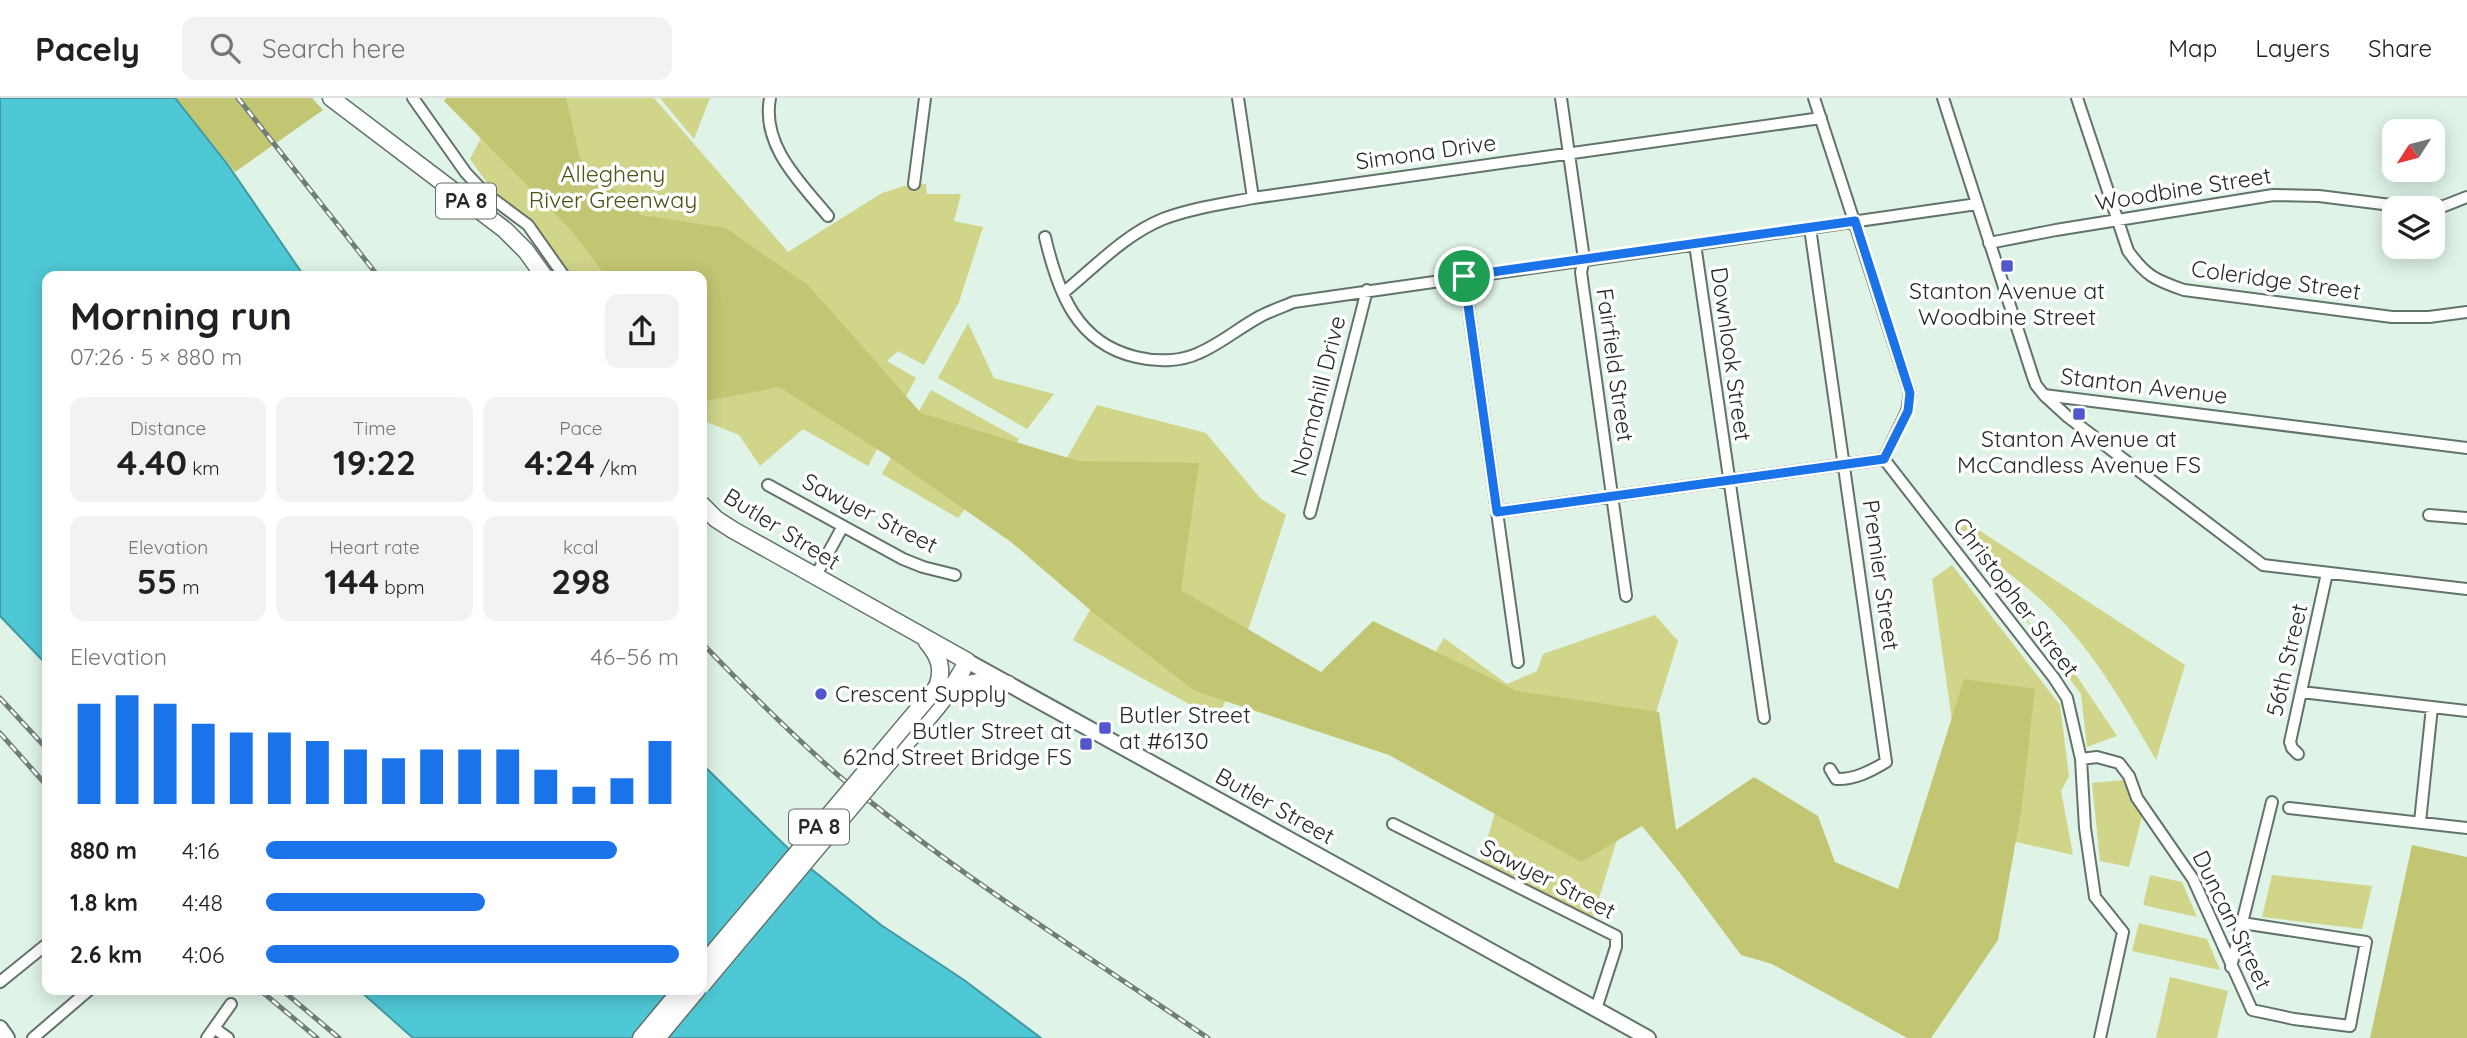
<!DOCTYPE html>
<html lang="en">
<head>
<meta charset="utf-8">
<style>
  body { margin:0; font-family:Quicksand,sans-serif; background:#f2f2f2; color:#202124; height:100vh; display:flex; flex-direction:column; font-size:26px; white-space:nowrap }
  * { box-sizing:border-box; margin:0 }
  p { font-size:23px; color:#757577 }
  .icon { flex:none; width:38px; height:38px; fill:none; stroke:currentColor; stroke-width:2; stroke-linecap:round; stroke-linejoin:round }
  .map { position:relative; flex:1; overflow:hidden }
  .side { position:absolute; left:42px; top:173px; width:665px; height:724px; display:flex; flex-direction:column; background:#fff; border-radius:14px; box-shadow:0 4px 18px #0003 }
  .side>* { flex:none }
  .needle { width:46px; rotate:234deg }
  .buttons { position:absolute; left:2382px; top:21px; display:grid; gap:14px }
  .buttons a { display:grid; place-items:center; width:63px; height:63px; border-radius:14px; background:#fff; box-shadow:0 4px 18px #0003; font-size:35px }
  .pin { position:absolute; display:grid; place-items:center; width:60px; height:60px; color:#fff; margin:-30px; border:4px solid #fff; border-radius:50%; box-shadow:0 2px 7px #0007 }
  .round { display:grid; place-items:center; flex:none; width:74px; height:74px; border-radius:14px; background:#f2f2f2 }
  .head { display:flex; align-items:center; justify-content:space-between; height:119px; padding:0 28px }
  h1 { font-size:38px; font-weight:700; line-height:52px }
  .metrics { display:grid; grid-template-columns:repeat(3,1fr); gap:10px; height:119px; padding:7px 28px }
  .metrics div { display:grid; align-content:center; border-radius:14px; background:#f2f2f2; text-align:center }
  .metrics b { font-size:35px; font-weight:700 }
  .metrics small { font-size:19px; font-weight:400 }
  .metrics p { font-size:19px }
  .chart { height:196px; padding:14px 28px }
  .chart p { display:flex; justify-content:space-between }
  .chart svg { width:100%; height:126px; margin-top:7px; stroke:#1a73e8; stroke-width:6 }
  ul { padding:0 28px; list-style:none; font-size:23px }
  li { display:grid; grid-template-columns:112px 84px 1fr; align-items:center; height:52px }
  li i { height:18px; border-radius:9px; background:#1a73e8 }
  header { display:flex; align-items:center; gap:42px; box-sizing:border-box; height:98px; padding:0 35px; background:#fff; border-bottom:2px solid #e0e0e0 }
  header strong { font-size:33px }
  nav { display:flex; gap:38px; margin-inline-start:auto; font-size:24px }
  .search { width:490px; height:63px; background:#f2f2f2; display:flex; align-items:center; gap:18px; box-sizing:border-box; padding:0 24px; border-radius:14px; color:#757577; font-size:26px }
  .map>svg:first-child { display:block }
</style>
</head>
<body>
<header>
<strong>Pacely</strong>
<div class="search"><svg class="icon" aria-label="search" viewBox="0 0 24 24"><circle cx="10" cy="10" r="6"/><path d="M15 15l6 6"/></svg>Search here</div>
<nav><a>Map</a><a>Layers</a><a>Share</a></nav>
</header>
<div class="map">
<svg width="2467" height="940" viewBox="0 0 2467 940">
  <rect width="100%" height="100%" fill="#dff3e6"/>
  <path fill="#d1d58a" d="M 502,0 L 654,0 L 788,154 L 882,95 L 904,88 L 926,86 L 927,96 L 961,96 L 954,123 L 983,129 L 959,204 L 924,267 L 898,253 L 887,263 L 916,280 L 868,368 L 803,331 L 760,368 L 739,337 L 702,322 L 702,178 L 569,178 L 527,122 L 497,99 L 470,61 Z
    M 660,0 L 710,0 L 694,41 Z
    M 968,225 L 994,280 L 1054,296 L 1027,331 L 938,280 Z
    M 931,292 L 1019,341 L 993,375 L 910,329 Z
    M 1097,307 L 1206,335 L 1260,400 L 1286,417 L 1236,569 L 1018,446 Z
    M 902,339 L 984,386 L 958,420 L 882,376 Z
    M 1968,425 L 2185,567 L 2156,662 C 2123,605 2090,546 2040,501 C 2013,477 1983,456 1955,434 Z
    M 1952,467 L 2060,607 L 2069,678 L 2061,693 L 2073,757 L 1986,737 L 1958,665 L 1932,481 Z
    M 1094,505 L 1233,582 L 1218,622 L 1073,542 Z
    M 2020,515 L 2066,562 L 2117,638 L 2087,649 L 2081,596 Z
    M 1655,517 L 1678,543 L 1592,823 L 1480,766 L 1498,704 L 1418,583 L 1444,540 L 1507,586 L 1537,573 L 1543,556 Z
    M 2125,682 L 2143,715 L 2129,769 L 2100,763 L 2092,685 Z
    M 2150,777 L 2182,784 L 2197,819 L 2143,807 Z
    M 2272,777 L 2372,788 L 2362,831 L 2262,819 Z
    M 2139,825 L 2207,841 L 2220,872 L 2132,853 Z
    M 2170,879 L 2228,893 L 2217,940 L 2156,940 Z"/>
  <path fill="#c2c672" d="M 175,0 L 312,0 L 323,12 L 235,74 Z
    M 446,0 L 566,0 L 580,60 L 641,117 L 726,130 L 809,188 L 921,315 L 1078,363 L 1199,365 L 1181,492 L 1321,574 L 1373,523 L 1517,593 L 1659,614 L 1676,732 L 1754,679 L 1818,718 L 1835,764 L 1898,791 L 1964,581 L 2035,591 L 2021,714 L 1998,842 L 1931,940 L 1907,940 L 1772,866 L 1741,857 L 1680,775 L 1642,728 L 1581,764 L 1389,657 L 1195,593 L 1095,516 L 1011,444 L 888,358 L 779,289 L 702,304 L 702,178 L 606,178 L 571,132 L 444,3 Z
    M 2412,747 L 2467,759 L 2467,940 L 2370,940 Z"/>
  <path fill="#4fc8d5" stroke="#4299a1" stroke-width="2" d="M 0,0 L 175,0 L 228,67 L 304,178 L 47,178 L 47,567 L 0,518 Z
    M 702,666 L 800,762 L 881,827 L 964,882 L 1041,940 L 413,940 L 360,893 L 702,892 Z"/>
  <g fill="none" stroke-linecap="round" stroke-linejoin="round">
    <defs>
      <path id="minor" d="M 413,0 L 466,75 L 485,95 L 528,127 L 564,178
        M 770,0 C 761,48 801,85 828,118
        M 1238,0 L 1253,100
        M 1561,0 L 1584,161 L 1581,174 L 1626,498
        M 1814,0 L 1910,295 L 1907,313 L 1884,361
        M 1943,0 L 2033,279 L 2036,287 L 2044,297 L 2467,350
        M 2077,0 L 2128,153 C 2146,178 2155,182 2184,192 L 2392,219 L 2429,219 L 2467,214
        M 914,86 L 925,0
        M 1810,130 L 1886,664 C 1871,673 1854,682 1836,681 L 1830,671
        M 1045,139 C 1058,194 1076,245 1136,259 C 1156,264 1180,264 1199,255 C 1220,246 1239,230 1259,219 C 1270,213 1282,209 1294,204 L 1977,106
        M 1989,145 L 2056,132 L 2273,97 L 2319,98 L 2415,110 L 2444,108 L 2467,99
        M 1695,146 L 1764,620
        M 1464,178 L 1518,564
        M 1063,195 C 1095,169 1124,137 1163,121 C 1192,110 1223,106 1253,100 L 1821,20
        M 2044,297 L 2068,319 L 2263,467 L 2467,491
        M 1884,361 L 2054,580 L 2067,600 L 2081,661 L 2085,730 L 2095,799 L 2123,834 L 2100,940
        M 768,387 L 903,461 L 923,469 L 955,477
        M 1497,414 L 1884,361
        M 1310,415 L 1367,192
        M 2429,417 L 2467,420
        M 815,479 L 843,428
        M 2301,594 L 2467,613
        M 2298,656 L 2292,650 L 2290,644 L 2327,475
        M 2081,661 L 2097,659 L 2119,665 L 2129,678 L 2137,700 L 2193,781 L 2252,912 L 2294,921 L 2350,928 L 2366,844 L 2242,825
        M 2289,710 L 2467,730
        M 2420,724 L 2432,609
        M 1393,726 L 1616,838 L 1616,849 L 1596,911
        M 2231,869 L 2272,704
        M 0,884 L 47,846
        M 214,930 L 228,940
        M 33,940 L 89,892
        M 207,940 L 231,906"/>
      <path id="major" d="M 967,563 L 1648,940
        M 0,930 L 7,940"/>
      <path id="highway" d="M 331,0 L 505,132 L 526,153 L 544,178
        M 702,407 L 716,421 L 733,432 L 967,563
        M 927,544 C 939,558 944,571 937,589
        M 950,595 C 968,582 986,582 1008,586
        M 889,664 C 916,633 949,601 967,563
        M 641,940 L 681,892
        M 657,940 L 697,892"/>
    </defs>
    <use href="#minor" stroke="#627368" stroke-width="14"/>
    <use href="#major" stroke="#627368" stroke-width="18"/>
    <use href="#highway" stroke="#627368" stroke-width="19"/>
    <use href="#minor" stroke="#fff" stroke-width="10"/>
    <use href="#major" stroke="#fff" stroke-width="14"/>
    <use href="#highway" stroke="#fff" stroke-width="16"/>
    <defs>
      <path id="rail" d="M 238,0 L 378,178
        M 702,545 C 746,591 791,636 839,678 C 954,775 1084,855 1208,940
        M 0,600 L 47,651
        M 0,635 L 47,688
        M 260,892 L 317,940
        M 282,892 L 339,940"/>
    </defs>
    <use href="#rail" stroke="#717e76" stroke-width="5"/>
    <use href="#rail" stroke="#fff" stroke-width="2.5" stroke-dasharray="8" stroke-linecap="butt"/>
    <defs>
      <path id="highway-bridge" d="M 702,868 L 937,589
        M 702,887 L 889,664"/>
    </defs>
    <use href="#highway-bridge" stroke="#627368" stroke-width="19" stroke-linecap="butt"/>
    <use href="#highway-bridge" stroke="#fff" stroke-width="16"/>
  </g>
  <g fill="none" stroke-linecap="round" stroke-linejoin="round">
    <defs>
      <path id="route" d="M 1855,123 L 1910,295 L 1908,313 L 1884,361 L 1497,414 L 1464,178 Z"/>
    </defs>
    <use href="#route" stroke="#fff" stroke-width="14"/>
    <use href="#route" stroke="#1a73e8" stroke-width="9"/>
  </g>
  <g fill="#5157cd" stroke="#fff" stroke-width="2.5">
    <rect x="2000" y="161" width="14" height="14" rx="3.5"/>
    <rect x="2072" y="309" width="14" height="14" rx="3.5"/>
    <circle cx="821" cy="596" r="7"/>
    <rect x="1098" y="623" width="14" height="14" rx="3.5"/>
    <rect x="1079" y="639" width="14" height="14" rx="3.5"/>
  </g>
  <g text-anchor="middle" stroke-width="7" stroke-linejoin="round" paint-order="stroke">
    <g fill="#fff" stroke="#666b68" stroke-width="2">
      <rect x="436" y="85.5" width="60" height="35" rx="5"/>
      <rect x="789" y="711.5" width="60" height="35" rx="5"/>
    </g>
    <g font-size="21" font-weight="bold" fill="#252c28">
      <text x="466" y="110">PA 8</text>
      <text x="819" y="736">PA 8</text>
    </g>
    <g font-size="23" fill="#252c28" stroke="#fff">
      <text transform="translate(1426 54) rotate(-8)" y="8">Simona Drive</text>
      <text transform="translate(2183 91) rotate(-9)" y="8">Woodbine Street</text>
      <text transform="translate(2276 182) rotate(8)" y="8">Coleridge Street</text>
      <text transform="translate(1731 256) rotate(82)" y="8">Downlook Street</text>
      <text transform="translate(1615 267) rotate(82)" y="8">Fairfield Street</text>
      <text transform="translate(2144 288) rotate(7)" y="8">Stanton Avenue</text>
      <text transform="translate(1318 298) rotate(-76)" y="8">Normahill Drive</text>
      <text transform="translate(870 415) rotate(27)" y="8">Sawyer Street</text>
      <text transform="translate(782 431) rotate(32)" y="8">Butler Street</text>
      <text transform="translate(1881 477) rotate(82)" y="8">Premier Street</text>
      <text transform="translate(2016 499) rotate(53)" y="8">Christopher Street</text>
      <text transform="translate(2287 562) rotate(-77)" y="8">56th Street</text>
      <text transform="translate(1275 708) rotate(29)" y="8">Butler Street</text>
      <text transform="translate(1548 781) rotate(27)" y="8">Sawyer Street</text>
      <text transform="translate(2232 822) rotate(64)" y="8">Duncan Street</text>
    </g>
    <g font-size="23" fill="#505213" stroke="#fff">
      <text x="613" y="84">Allegheny<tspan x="613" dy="26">River Greenway</tspan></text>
    </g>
    <g font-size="23" fill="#252c28" stroke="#fff">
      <text x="2007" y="201">Stanton Avenue at<tspan x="2007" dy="26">Woodbine Street</tspan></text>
      <text x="2079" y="349">Stanton Avenue at<tspan x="2079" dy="26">McCandless Avenue FS</tspan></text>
      <text x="835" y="604" text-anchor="start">Crescent Supply</text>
      <text x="1119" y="625" text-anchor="start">Butler Street<tspan x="1119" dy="26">at #6130</tspan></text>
      <text x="1072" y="641" text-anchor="end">Butler Street at<tspan x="1072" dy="26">62nd Street Bridge FS</tspan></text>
    </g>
  </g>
</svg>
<div class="buttons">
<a><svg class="needle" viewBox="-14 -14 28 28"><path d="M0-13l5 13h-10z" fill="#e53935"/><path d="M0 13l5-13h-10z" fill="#757577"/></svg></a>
<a><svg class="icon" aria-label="layers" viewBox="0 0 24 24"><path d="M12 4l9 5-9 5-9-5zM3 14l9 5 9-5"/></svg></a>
</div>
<div class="pin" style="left:1464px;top:178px;background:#1e9e55"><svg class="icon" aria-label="arrive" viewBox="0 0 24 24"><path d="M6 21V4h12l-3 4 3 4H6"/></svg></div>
<section class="side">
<div class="head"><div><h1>Morning run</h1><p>07:26 · 5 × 880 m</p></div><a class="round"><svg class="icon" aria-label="share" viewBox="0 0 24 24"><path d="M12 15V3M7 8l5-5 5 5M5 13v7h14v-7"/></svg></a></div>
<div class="metrics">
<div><p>Distance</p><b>4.40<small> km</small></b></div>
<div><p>Time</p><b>19:22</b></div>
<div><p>Pace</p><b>4:24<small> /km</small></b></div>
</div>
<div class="metrics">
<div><p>Elevation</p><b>55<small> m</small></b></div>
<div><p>Heart rate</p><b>144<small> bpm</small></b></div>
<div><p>kcal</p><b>298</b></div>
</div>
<div class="chart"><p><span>Elevation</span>46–56 m</p>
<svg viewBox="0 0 160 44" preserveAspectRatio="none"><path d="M5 44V9M15 44V6M25 44V9M35 44V16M45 44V19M55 44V19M65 44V22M75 44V25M85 44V28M95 44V25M105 44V25M115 44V25M125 44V32M135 44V38M145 44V35M155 44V22"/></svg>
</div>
<ul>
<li><b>880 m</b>4:16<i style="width:85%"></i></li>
<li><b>1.8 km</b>4:48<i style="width:53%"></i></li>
<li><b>2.6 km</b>4:06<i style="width:100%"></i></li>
</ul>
</section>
</div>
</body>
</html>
